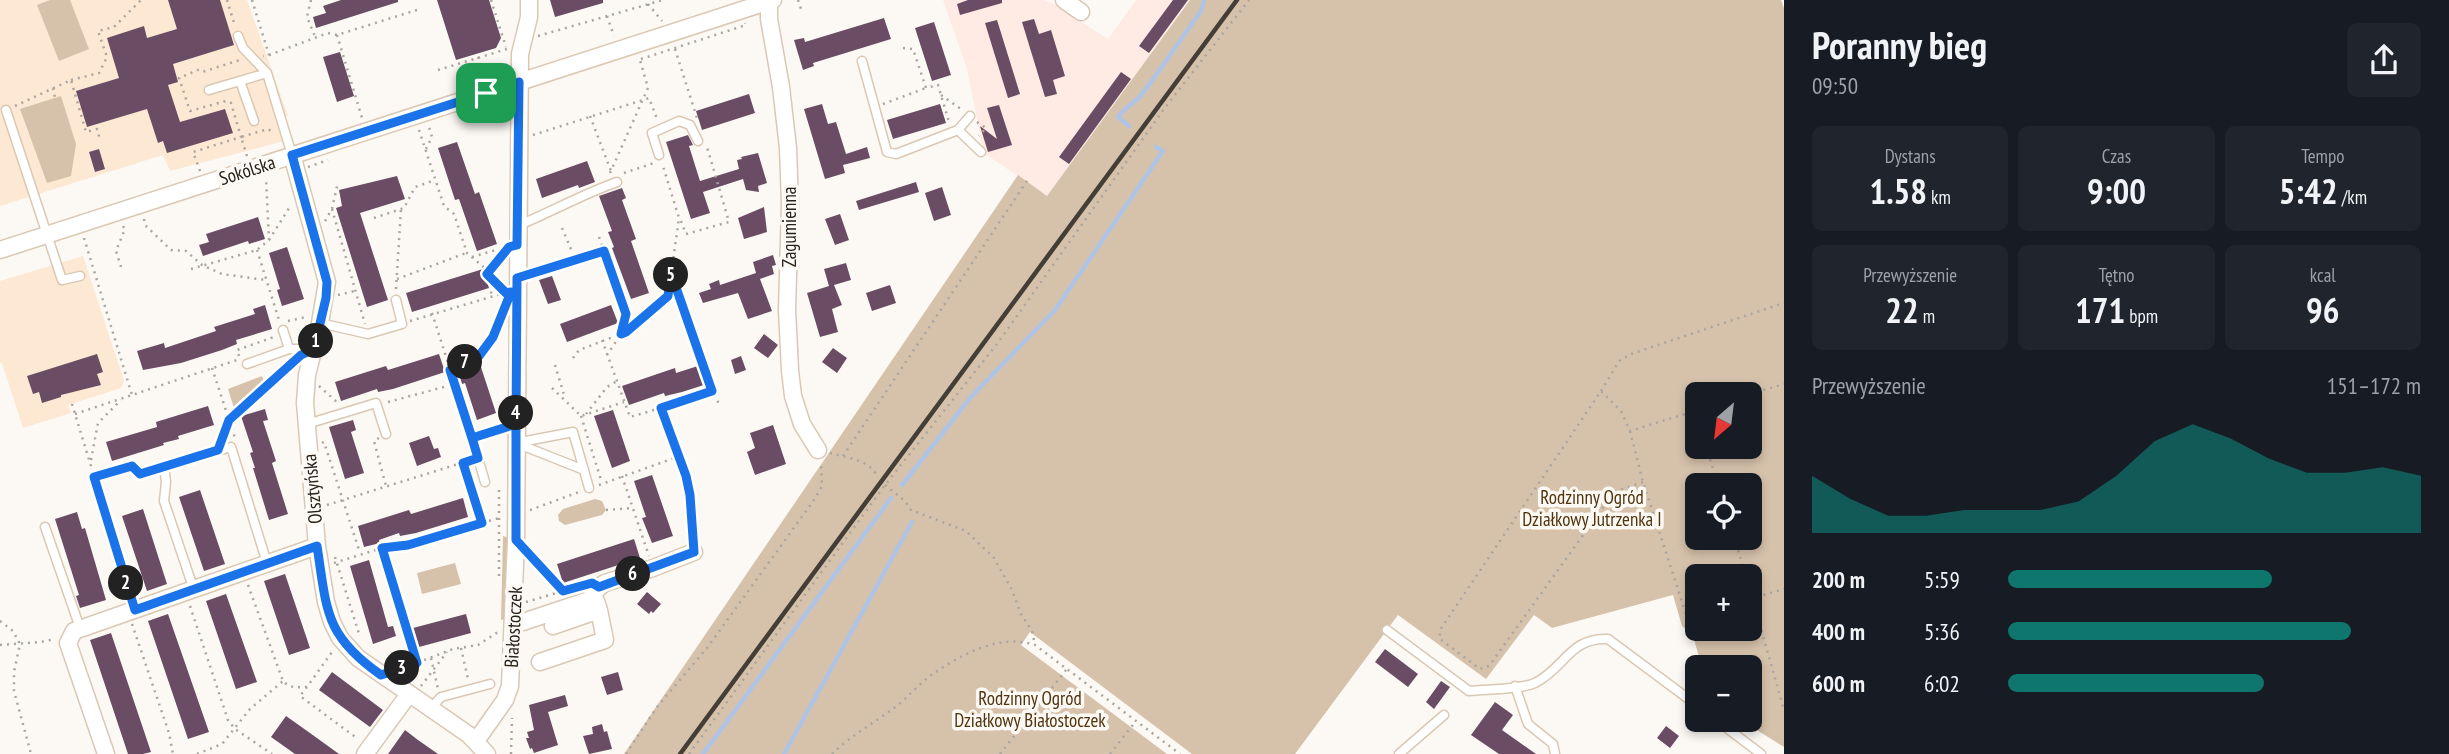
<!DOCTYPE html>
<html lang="pl">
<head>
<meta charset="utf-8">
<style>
  body { margin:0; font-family:"PT Sans Narrow",sans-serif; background:#20242c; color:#f1f3f6; height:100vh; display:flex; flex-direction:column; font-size:26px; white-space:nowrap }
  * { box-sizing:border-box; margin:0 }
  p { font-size:23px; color:#9ea1a6 }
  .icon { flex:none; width:38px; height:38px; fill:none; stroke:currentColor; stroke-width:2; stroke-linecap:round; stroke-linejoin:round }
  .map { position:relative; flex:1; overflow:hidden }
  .side { display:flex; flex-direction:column; background:#171b24; width:665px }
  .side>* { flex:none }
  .needle { width:46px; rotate:208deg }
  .controls { position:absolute; left:1685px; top:382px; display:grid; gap:14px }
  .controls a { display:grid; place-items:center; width:77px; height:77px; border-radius:10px; background:#171b24; box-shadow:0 4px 10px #0003; font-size:35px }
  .pin { position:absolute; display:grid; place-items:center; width:60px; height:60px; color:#fff; margin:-30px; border-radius:14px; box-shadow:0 4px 10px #0006 }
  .km { position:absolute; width:35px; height:35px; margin:-18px; border-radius:50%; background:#222; color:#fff; font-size:19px; line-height:35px; text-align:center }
  .round { display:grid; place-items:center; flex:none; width:74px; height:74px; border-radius:10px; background:#20242c }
  .head { display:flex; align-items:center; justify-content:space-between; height:119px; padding:0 28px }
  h1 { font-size:38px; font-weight:600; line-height:52px }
  .figures { display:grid; grid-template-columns:repeat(3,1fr); gap:10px; height:119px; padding:7px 28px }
  .figures div { display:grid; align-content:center; border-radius:10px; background:#20242c; text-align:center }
  .figures b { font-size:35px; font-weight:600 }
  .figures small { font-size:19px; font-weight:400 }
  .figures p { font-size:19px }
  .chart { height:196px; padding:14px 28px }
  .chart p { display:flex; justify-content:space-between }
  .chart svg { width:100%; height:126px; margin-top:7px; fill:#0f766e; opacity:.7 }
  ul { padding:0 28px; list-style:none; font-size:23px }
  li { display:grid; grid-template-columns:112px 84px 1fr; align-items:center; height:52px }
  li i { height:18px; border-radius:9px; background:#0f766e }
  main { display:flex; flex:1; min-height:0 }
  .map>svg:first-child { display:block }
</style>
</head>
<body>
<main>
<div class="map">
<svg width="1784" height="754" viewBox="0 0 1784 754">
  <rect width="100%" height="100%" fill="#fcf9f4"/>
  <path fill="#ffebe3" d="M 943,0 L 1044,0 L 1054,4 L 1108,39 L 1136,0 L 1190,0 L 1047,196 L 984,153 L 967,69 Z"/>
  <path fill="#fce8d3" d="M 0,0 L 247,0 L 288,116 L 276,119 L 285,141 L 170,171 L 163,155 L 0,206 Z
    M 83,256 L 124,381 L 121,388 L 68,405 L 71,413 L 23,428 L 2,363 L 0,363 L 0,281 Z"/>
  <path fill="#d6c2ab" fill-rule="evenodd" d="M 50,0 L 70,0 L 89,49 L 59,61 L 37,5 Z
    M 1190,0 L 1781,0 L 1784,8 L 1784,747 L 1739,719 L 1750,719 L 1750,667 L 1702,667 L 1693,636 L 1682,626 L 1673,595 L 1552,628 L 1534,615 L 1486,679 L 1398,615 L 1295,754 L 1192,754 L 1030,632 L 1021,645 L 1167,754 L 624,754 L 1018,175 L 1047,196 ZM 1698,394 L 1750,394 L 1750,446 L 1698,446 ZM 1698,485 L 1750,485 L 1750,537 L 1698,537 ZM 1698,576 L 1750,576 L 1750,628 L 1698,628 Z
    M 61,96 L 76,144 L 71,176 L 47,183 L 20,109 Z
    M 262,376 L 264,382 L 234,408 L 228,389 Z
    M 595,499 L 602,501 L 606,510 L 602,515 L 565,525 L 559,521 L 558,515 L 563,509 Z
    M 503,536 L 509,538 L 509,618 L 501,620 Z
    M 455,563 L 461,584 L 422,594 L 417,573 Z"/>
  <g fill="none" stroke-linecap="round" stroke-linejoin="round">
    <path stroke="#afc3e4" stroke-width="4.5" d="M 1129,126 L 1118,117 C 1124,108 1135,103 1142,94 C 1163,67 1181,38 1201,11 L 1204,0
      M 902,485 L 970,398 L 1055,310 L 1163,151 L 1156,147
      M 703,754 L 891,498
      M 784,754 L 912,522"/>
  </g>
  <path fill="#6a4d64" d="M 168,0 L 220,0 L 234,45 L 173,64 L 178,82 L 168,85 L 180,122 L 225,109 L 233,133 L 167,153 L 163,141 L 158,143 L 147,109 L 87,127 L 76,91 L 119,78 L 107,38 L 144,26 L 147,38 L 177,29 Z
    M 341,0 L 398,0 L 398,2 L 316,28 L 313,17 L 326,13 L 323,6 Z
    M 437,0 L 489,0 L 501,38 L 496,48 L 456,60 Z
    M 550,0 L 603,0 L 603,3 L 555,17 Z
    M 968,0 L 1002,0 L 1002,3 L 960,15 L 957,4 Z
    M 1173,0 L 1188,0 L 1149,53 L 1139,46 Z
    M 884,18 L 891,39 L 813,63 L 814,66 L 803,70 L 794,40 L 804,38 L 805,42 Z
    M 1034,19 L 1039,34 L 1051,30 L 1065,76 L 1053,80 L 1057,94 L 1045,97 L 1022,22 Z
    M 997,20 L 1020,94 L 1008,98 L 985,23 Z
    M 934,22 L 951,75 L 932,81 L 915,28 Z
    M 340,52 L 354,96 L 337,102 L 323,57 Z
    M 1121,72 L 1131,79 L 1069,164 L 1059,157 Z
    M 749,94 L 755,113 L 702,130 L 696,111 Z
    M 822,104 L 828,124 L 836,122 L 846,154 L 867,147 L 870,158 L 843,165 L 845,173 L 825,179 L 804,109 Z
    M 940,104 L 946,123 L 893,139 L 887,120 Z
    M 999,105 L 1012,145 L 988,152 L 980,126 L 997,139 L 987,108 Z
    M 688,135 L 693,145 L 689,146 L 700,181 L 739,169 L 737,160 L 742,159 L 741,157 L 758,153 L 767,183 L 758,186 L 759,192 L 746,190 L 743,179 L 703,192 L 710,213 L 691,219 L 666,142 Z
    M 457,142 L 475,194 L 479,192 L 497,244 L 477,251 L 459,199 L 455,200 L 438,148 Z
    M 99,149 L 105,169 L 95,172 L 89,152 Z
    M 587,161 L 595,182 L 579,188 L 578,185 L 542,198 L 536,179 Z
    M 397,176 L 405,199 L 360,213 L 388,300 L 367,307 L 336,208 L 342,206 L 339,190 Z
    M 916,182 L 919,192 L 859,210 L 856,201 Z
    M 942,187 L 951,215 L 934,221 L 925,193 Z
    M 622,188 L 626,198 L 622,200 L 636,239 L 631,241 L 649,293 L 631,299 L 612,248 L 614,247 L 608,232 L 612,231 L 599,196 Z
    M 764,207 L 767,232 L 744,239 L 738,218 Z
    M 840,214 L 849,240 L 835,245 L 825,219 Z
    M 258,217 L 265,239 L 249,244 L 248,241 L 203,256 L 199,245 L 209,242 L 206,234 Z
    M 287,247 L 304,299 L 282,306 L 277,290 L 280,289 L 269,253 Z
    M 773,255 L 776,265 L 772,266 L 774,274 L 760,279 L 772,311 L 748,319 L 738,293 L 703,303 L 699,293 L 711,289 L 709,284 L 719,280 L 720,285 L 756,273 L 753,262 Z
    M 846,263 L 851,280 L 834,285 L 842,305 L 832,309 L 838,332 L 820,337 L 807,293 L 829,286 L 824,269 Z
    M 483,269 L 489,288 L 412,312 L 406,293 Z
    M 552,276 L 561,300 L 548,304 L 539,280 Z
    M 890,285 L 896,303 L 872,311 L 866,293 Z
    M 265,305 L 272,329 L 236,340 L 237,344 L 222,350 L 181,363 L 143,370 L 137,351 L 164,343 L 165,348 L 216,331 L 214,327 L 255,314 L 253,309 Z
    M 611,305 L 618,323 L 567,342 L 560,324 Z
    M 764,334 L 778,345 L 768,358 L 754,348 Z
    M 833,348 L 847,358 L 837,373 L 822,362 Z
    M 97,354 L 103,372 L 97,374 L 101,385 L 61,395 L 61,397 L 42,403 L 39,392 L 33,394 L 27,376 Z
    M 439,354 L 445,372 L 393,389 L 378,392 L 377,389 L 341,401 L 335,382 L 386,366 L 388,370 Z
    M 741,356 L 746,370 L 735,374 L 731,360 Z
    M 479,361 L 496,413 L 477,420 L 465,383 L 462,384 L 457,368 Z
    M 701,365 L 707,384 L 682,392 L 665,396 L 664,393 L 629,405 L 622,386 L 675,368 L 676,373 Z
    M 208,406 L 214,425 L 178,436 L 179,439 L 163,443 L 164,445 L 112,461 L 106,442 L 157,427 L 156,422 Z
    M 265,409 L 268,420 L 263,421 L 276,461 L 272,463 L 288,514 L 269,520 L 253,468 L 255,468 L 250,453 L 253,452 L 241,416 Z
    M 613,410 L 630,461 L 612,468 L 594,416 Z
    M 353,420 L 356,430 L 351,432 L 364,473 L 345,479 L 329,427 Z
    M 773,425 L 786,464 L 755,475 L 747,452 L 755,448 L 750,433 Z
    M 429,436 L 434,449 L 438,448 L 441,457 L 417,466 L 409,443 Z
    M 652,475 L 673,536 L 652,543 L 642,518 L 646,517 L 634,481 Z
    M 200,490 L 225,564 L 204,571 L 179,497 Z
    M 463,498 L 468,517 L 416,533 L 400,536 L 399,533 L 379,540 L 380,543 L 364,547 L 358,526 L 409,510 L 411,514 Z
    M 143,509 L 167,584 L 147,591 L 122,516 Z
    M 77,512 L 82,529 L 85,528 L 106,600 L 80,608 L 76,596 L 79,595 L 55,519 Z
    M 634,539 L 640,558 L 563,583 L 557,564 Z
    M 369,560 L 388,627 L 393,626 L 396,636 L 373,644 L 350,566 Z
    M 285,574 L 310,648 L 289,655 L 264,581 Z
    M 647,592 L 661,604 L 653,613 L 651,611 L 649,614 L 637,604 Z
    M 226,594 L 257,682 L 236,689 L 206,601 Z
    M 168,614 L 209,732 L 188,739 L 148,621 Z
    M 466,614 L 471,633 L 419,647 L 413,628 Z
    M 111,633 L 151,752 L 143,754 L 128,754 L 90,640 Z
    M 1385,649 L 1418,674 L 1408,687 L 1375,662 Z
    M 332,672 L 383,710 L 370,727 L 319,690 Z
    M 618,672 L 623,690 L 607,695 L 601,677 Z
    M 1441,681 L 1450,687 L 1434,709 L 1426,702 Z
    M 565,695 L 568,706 L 548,712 L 558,745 L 534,753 L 532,748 L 530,749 L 526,738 L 529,738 L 527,732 L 534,730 L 529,705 Z
    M 1495,702 L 1513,715 L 1502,730 L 1536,754 L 1499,754 L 1471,735 Z
    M 286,716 L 310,733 L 339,754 L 295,754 L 271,737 Z
    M 602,724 L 604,732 L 607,731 L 612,749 L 589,754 L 583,736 L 593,734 L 592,727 Z
    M 1666,726 L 1679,736 L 1670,748 L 1657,738 Z
    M 405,730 L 418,740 L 438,754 L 388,754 Z"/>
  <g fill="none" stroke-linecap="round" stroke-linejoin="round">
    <defs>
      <path id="service" d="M 238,36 L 243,48 L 267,73 L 292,155
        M 862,61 L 887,152 L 896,154 L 958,130 L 981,152
        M 240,81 L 254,121
        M 209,90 L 267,73
        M 6,110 L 62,280 L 80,276
        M 958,130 L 970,116
        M 659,155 L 652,133 L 679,121 L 690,125 L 698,141
        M 517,226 C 551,212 583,194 617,182
        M 320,323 L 368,334 L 402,324 L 396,300
        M 283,330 L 289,349 L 314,349
        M 247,364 L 289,349
        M 307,424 L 376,403 L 386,434
        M 164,466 L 166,482 L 164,501 L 194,590
        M 584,470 L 516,443 L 573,432 L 589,488
        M 140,474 L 231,447 L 267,563
        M 485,482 L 472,438 L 516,424
        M 45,527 L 80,628
        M 1387,630 L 1469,691 C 1487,689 1519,690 1535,683 C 1565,668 1570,637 1608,639 L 1698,706
        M 1515,686 L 1528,724 L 1553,744 L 1555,754
        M 430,709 L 441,697 L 490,684
        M 1715,719 L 1761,754
        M 1399,754 L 1444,715"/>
      <path id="minor" d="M 769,0 L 769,19 L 781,87 L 788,148 L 790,204 L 787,310 L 790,370 L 793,396 L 802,424 L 818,450
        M 1064,0 L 1081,12
        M 292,155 L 327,282 L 320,323 L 307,375 L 305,403 L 317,546 L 326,602 L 332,622 L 340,638 L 358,658 L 469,735 L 487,754
        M 0,250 L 773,0
        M 514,625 L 589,600 L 599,587 L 605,583 L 653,568 L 694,552
        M 553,626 L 599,610 L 596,601
        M 540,662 L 605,640 L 599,610
        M 476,741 L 505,700 L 510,686 L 516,540 L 520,54 L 529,17 L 529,0
        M 106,754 L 68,643 L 74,631 L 317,546
        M 365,754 L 409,694"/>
    </defs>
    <use href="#service" stroke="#dac8b3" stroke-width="11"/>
    <use href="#minor" stroke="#dac8b3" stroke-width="19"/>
    <path stroke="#aaa59f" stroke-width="2.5" stroke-dasharray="2 5" stroke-linecap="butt" d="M 227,0 L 235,26
      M 252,0 L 269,55 L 263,56
      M 311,0 L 307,17 L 316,39
      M 491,0 L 506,47
      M 798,0 L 801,9
      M 648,4 L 662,21
      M 607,16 L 614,36
      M 337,35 L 362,118
      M 538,36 L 663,0
      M 903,48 L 913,49 L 926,88 L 938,85 L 949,122
      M 675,49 L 697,118
      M 269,55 L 328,33 L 337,35 L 420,9
      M 478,57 L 484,78
      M 641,59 L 746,25 L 745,23
      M 438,70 L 507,49 L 507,51
      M 71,80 L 99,73 L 107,57 L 98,31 L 114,27 L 141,0
      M 53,88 L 55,98
      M 941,95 L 961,109
      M 883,104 L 926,88
      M 15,106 L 71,80 L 86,132 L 97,129 L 100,140
      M 590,116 L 611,171
      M 977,122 L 986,128 L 979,136
      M 419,130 L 444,206 L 454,214 L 467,253 L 486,269 L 491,286 L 491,297
      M 533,135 L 649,98 L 657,119
      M 426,149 L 432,137 L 429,127
      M 247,156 L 241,137 L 268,129 L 274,133
      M 308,167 L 328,160
      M 200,171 L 193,152 L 241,137 L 231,103 L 226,101 L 190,111 L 179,78 L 198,70 L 202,72 L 240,60
      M 610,173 L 648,88 L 640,60
      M 624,173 L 654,163
      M 332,209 L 365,324
      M 374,218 L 404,208 L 415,187 L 435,180
      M 144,219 L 145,225 L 171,250 L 186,251 L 202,265 L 222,274 L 266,280
      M 325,221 L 332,209 L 338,182
      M 681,221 L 686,234 L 729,222 L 707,147
      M 562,228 L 576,261
      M 599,237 L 626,314 L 621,334 L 607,355
      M 84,238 L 132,395
      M 269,240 L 291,205
      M 257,250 L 279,320
      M 472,257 L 506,247
      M 121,267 L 116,251 L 125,229 L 123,226
      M 191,269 L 257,250 L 269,240 L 266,179
      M 487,274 L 503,254
      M 531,275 L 604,251
      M 672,276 L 711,388 L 720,406
      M 397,279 L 466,253
      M 491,279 L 504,291
      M 396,289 L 401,209
      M 338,295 L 355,291
      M 432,313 L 469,428
      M 288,321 L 306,317
      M 410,321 L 504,293
      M 602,340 L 630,417 L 661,408 L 686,476 L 690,495 L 694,538
      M 239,356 L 237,350 L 274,337
      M 573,358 L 579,350 L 626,332 L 668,296 L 679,218 L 662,163
      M 555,365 L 565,398
      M 212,368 L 235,438
      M 450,370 C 485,352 488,348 503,312
      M 319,386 L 338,403
      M 552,388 L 581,416 L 624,402
      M 1601,391 L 1619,361 L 1631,354 L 1784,303
      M 1750,394 L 1784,384
      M 388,402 L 455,384
      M 72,404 L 131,597
      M 661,408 L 712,391
      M 75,414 L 237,360
      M 586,414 L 607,387 L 617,381
      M 581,416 L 602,483
      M 1630,431 L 1643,482 L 1687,617 L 1698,614
      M 222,438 L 229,420 L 296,360
      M 379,438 L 374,441 L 386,486
      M 322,443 L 324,442 L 360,553
      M 1706,446 L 1718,485
      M 830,453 C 848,458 871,460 878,478
      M 843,456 L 1029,178
      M 91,460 L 98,423 L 121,400
      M 463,463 L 482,523
      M 622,476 L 649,556
      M 94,477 L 132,466 L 134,468
      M 1643,482 L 1614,492 L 1489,666 L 1480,669 L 1440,639 L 1440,630 L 1601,391 L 1621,411 L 1630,431 L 1698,410
      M 599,485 L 677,457
      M 885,485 L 905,501 L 911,510 L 966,531 L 994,558 L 1012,590 L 1021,614 L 1032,631 L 1035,645
      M 327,505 L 468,461
      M 530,510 L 579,492
      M 606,510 L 633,508
      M 1734,537 L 1746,576
      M 382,549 L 417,663
      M 530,555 L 563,591 L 580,586
      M 335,557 L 360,637
      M 334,563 L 382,548 L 408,545 L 499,518
      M 499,576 L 499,488 L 501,486
      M 248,585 L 283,681 C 291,689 296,687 307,687 L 332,652
      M 1750,590 L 1784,710
      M 1750,599 L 1784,589
      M 526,602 L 563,591
      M 190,606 L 228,720 L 235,729 L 272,754
      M 0,621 L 13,631 L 20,644 L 14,672 L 14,691 L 31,754
      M 132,624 L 169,733 L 173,754
      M 0,645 L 41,642 L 55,639
      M 461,648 L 468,679
      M 431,658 L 438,689
      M 398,670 L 453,649 L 478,645 L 498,632
      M 421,686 L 447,652
      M 307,687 L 300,696 L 358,739
      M 197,754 L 222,744 L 250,709 L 283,681
      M 511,754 L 512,718
      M 626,754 L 657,707 L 707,648 L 814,500 L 822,486 L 821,462
      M 689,754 L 885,485 L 997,344 L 1164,109 L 1249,0
      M 832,754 C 851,735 876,722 898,705 C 909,696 918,685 930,676 C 960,655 999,633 1035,645 L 1180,754
      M 1000,754 L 1066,670
      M 1110,754 L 1136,721"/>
    <use href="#service" stroke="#fff" stroke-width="8"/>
    <use href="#minor" stroke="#fff" stroke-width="16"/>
    <path stroke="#443e36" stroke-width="4.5" d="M 680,754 L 1237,0"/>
  </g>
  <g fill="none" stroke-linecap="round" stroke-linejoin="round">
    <defs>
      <path id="route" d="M 486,93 L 292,155 L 327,282 L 326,298 L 314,349 L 301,355 L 229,420 L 218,450 L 140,474 L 132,466 L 94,477 L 135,610 L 317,546 C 327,610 324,635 381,675 L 417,663 L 382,548 L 408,545 L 482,523 L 463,463 L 478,458 L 472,438 L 516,424 L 517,278 L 604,251 L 626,314 L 621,334 L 626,332 L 668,296 L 671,273 L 712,391 L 661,408 L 686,476 L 690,495 L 694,552 L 599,587 L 592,583 L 563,591 L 516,540 L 516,424 L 472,438 L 450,370 L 479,356 L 493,337 L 511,292 L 506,293 L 487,274 L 509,247 L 517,245 L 519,82 L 486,93"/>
    </defs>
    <use href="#route" stroke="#fff" stroke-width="14"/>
    <use href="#route" stroke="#1a73e8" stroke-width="9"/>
  </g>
  <g text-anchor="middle" stroke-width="7" stroke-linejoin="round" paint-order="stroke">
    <g font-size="19" fill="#282119" stroke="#fcf9f4">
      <text transform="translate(247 170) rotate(-18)" y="7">Sokólska</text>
      <text transform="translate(789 227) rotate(-90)" y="7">Zagumienna</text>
      <text transform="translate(312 489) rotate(-95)" y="7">Olsztyńska</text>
      <text transform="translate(513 627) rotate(-87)" y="7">Białostoczek</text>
    </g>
    <g font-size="19" fill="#50330d" stroke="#fcf9f4">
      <text x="1592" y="504">Rodzinny Ogród<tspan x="1592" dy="22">Działkowy Jutrzenka I</tspan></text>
      <text x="1030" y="705">Rodzinny Ogród<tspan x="1030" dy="22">Działkowy Białostoczek</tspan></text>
    </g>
  </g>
</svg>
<div class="controls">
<a><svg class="needle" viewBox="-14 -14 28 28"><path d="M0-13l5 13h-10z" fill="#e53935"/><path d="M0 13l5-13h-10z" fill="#9ea1a6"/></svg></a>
<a><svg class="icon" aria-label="locate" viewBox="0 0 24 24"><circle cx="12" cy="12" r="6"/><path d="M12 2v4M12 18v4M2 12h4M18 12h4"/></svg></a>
<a>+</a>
<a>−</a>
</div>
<div class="pin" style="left:486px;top:93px;background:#1e9e55"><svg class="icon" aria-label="arrive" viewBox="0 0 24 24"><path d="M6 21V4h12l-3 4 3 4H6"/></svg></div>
<b class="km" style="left:316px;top:341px">1</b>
<b class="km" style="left:126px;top:583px">2</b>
<b class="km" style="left:402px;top:668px">3</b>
<b class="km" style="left:516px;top:413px">4</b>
<b class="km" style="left:671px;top:275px">5</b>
<b class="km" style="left:633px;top:574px">6</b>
<b class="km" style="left:465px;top:362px">7</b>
</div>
<section class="side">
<div class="head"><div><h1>Poranny bieg</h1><p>09:50</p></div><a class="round"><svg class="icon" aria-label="share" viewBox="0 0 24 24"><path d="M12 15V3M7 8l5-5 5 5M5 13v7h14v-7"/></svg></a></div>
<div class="figures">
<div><p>Dystans</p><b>1.58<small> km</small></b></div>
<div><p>Czas</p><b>9:00</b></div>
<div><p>Tempo</p><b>5:42<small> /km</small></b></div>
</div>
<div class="figures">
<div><p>Przewyższenie</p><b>22<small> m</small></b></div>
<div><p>Tętno</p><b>171<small> bpm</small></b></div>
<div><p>kcal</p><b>96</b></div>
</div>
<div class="chart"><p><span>Przewyższenie</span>151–172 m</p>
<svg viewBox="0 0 160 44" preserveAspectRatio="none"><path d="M0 44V24L10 32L20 38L30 38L40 36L50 36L60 36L70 33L80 24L90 12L100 6L110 11L120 18L130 23L140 23L150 21L160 24V44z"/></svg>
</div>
<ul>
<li><b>200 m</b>5:59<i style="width:64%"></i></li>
<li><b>400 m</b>5:36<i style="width:83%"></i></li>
<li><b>600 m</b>6:02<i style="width:62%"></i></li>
</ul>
</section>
</main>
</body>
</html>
